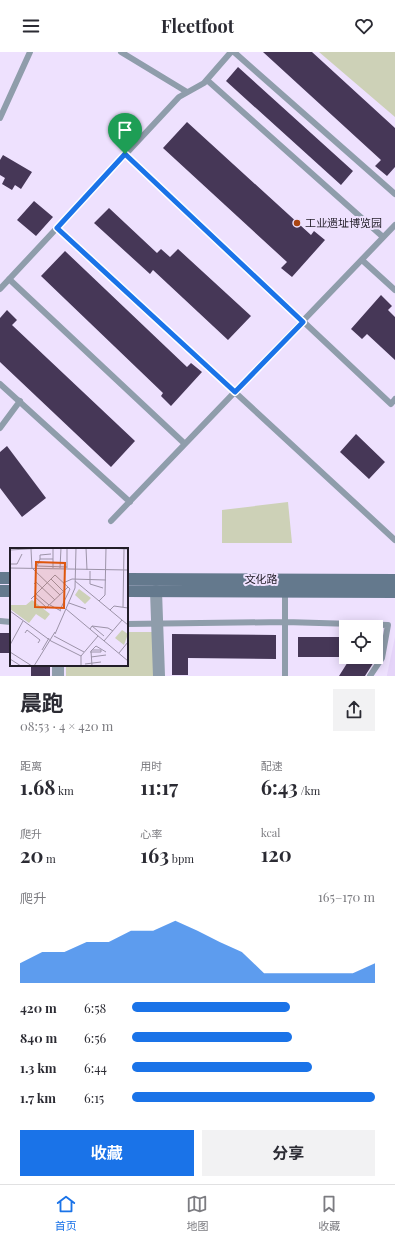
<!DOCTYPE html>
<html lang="zh">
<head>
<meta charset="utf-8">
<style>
  body { margin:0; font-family:"Playfair Display","Noto Sans SC",serif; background:#f2f2f3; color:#2b2b33; height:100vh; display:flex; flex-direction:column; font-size:15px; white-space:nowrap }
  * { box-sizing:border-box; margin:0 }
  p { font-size:13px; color:#7c7c81 }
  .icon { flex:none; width:22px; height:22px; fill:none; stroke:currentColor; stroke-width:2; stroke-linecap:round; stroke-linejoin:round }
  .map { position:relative; height:624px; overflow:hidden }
  .details { display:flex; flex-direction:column; background:#fff; flex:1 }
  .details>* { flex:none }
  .fabs { position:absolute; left:339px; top:568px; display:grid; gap:8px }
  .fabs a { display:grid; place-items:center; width:44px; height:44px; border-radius:0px; background:#fff; box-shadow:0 2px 10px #0003; font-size:20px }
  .pin { position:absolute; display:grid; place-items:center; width:34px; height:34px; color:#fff; margin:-41px -17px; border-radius:50% 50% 50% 0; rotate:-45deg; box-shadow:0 0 4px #0007 }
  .pin .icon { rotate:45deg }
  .round { display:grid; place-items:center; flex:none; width:42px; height:42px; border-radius:0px; background:#f2f2f3 }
  .head { display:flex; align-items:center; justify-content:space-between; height:68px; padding:0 20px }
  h1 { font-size:22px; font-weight:700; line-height:30px }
  .figures { display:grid; grid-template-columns:repeat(3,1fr); gap:6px; height:68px; padding:4px 20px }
  .figures div { display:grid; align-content:center }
  .figures b { font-size:20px; font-weight:700 }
  .figures small { font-size:11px; font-weight:400 }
  .figures p { font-size:11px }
  .chart { height:112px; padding:8px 20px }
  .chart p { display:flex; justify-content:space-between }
  .chart svg { width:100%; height:72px; margin-top:4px; fill:#1a73e8; opacity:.7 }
  .primary-button { display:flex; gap:8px; margin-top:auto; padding:8px 20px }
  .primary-button a { flex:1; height:46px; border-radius:0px; background:#1a73e8; color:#fff; font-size:16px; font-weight:700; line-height:46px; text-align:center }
  .primary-button a+a { background:#f2f2f3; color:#2b2b33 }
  ul { padding:0 20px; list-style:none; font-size:13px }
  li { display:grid; grid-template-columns:64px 48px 1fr; align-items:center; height:30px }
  li i { height:10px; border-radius:5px; background:#1a73e8 }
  header { display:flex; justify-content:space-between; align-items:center; height:52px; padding:0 20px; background:#fff; font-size:18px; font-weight:700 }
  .dock { display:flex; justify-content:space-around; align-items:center; height:56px; border-top:1px solid #e1e1e2; background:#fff; font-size:11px; color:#7c7c81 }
  .dock a { display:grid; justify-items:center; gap:2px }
  .dock .current { color:#1a73e8 }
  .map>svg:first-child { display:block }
</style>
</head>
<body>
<header><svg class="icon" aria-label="menu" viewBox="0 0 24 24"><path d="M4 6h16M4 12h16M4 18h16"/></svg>Fleetfoot<svg class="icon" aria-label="heart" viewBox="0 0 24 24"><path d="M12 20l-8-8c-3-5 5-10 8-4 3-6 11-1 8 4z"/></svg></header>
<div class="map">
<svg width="395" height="624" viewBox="0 0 395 624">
  <rect width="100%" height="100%" fill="#eee1fe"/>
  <path fill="#e5d4f9" d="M 395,585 L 395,624 L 387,624 L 387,623 Z"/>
  <path fill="#cdd1b7" d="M 319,0 L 395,0 L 395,65 Z
    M 288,450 L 292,491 L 222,491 L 222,458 Z
    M 127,580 L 154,580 L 154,624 L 66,624 L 66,613 L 127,613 Z"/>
  <path fill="#463757" d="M 263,0 L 312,0 L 395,76 L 395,115 L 387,124 L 375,114 L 381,108 Z
    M 238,15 L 353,119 L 341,133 L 226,29 Z
    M 187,70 L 311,183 L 314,179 L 325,188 L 292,225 L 281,216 L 287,210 L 163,96 Z
    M 3,103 L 32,120 L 21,137 L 15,133 L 12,138 L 2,132 L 5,126 L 0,123 L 0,108 Z
    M 34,149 L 53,165 L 36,184 L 17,168 Z
    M 109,156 L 157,201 L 161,197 L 170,205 L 178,197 L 251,264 L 228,288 L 153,218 L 150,222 L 94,171 Z
    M 65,199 L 187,315 L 191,311 L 202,320 L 171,354 L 161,344 L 163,341 L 41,224 Z
    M 381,243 L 392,254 L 388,258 L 395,265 L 395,308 L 367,282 L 362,287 L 351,277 Z
    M 7,258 L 17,268 L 12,273 L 135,389 L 111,415 L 0,310 L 0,266 Z
    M 356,382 L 385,410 L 369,427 L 340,400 Z
    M 7,394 L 46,446 L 22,465 L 0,436 L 0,400 Z
    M 0,581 L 11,581 L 11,601 L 0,601 Z
    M 172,582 L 276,583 L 276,607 L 188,606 L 188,623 L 172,623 Z
    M 298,585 L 346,585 L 346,605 L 298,605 Z
    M 351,605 L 377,605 L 365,624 L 339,624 Z
    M 31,613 L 50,613 L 50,624 L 31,624 Z"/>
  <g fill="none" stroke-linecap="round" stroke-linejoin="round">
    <path stroke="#8f9dab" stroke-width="6" d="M 121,0 L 187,40
      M 234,0 L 395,142
      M 207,28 L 383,185
      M 0,66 L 30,0
      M 125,102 L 391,352 L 395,347
      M 57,176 L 395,488
      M 362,208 L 395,238
      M 9,227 L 185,392
      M 0,237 L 179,45 L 204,31 L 231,0
      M 0,332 L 130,450
      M 0,376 L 20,349
      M 111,469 L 395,173
      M 285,540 L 285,624
      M 0,569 L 11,570
      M 127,572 L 285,570 L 388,573 L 382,606 L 370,624"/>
    <path stroke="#8f9dab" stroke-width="12" d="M 156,539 L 159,624
      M 58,624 L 58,613"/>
    <path stroke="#64798d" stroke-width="12" d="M 0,526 L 11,526
      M 127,527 L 395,528
      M 0,539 L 11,539
      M 127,539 L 395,540"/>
  </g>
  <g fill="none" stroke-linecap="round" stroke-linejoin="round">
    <defs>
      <path id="route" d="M 125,102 L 303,270 L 235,340 L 57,176 Z"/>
    </defs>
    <use href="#route" stroke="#fff" stroke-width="8"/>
    <use href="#route" stroke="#1a73e8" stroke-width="5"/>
  </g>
  <circle fill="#a94512" stroke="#eee1fe" stroke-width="1.5" cx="297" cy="171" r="4"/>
  <g text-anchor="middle" stroke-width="4" stroke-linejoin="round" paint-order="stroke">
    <g font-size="11" fill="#221d28" stroke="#eee1fe" text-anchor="start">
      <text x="305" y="175">工业遗址博览园</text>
    </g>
    <g font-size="11" fill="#221d28" stroke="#eee1fe">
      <text x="261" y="531">文化路</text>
    </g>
  </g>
  <g transform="translate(10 496)">
    <rect width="118" height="118" fill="#eee1fe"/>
    <path d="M 69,41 L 81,50 L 75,56 L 65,47 ZM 22,52 L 40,66 L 35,72 L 26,66 L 19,75 L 0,61 L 0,57 L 16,57 ZM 112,82 L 118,86 L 114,97 L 105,90 Z" fill="#cdd1b7"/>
    <path fill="none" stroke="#9c93a8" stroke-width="1" d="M 76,0 L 77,22M 96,0 L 118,1M 21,1 L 22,21M 0,2 L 33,0M 41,6 L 30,7 L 30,11 L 43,11M 30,11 L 27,18 L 57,19M 0,16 L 7,16 L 12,6M 0,20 L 118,22M 43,20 L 43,0M 50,20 L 51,0M 57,20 L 57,0M 23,21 L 50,47M 80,23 L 80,36 L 93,40M 41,31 L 53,43M 65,33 L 118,77M 53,35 L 62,31 L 96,32M 24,36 L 26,34 L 45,52M 26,46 L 39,57M 24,48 L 37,60M 21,51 L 45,27M 89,53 L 95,47 L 96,0M 59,55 L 76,61M 40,57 L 51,63M 113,59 L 114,1M 35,61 L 58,39 L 45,27M 56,61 L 118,113M 50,62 L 60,41 L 58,39M 100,62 L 104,58 L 118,60M 0,63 L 41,93 L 71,108M 82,78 L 94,88M 80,81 L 82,78 L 98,80 L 103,83M 15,85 L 17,82 L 30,92 L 28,95M 45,86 L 65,40 L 66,0M 44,88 L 74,104M 94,93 L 112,72M 0,97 L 13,73M 32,102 L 39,90M 0,104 L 22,118M 80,104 L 91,104 L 91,102 L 82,102M 109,105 L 118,94M 81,109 L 96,107M 0,111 L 11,118M 75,116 L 91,114M 24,118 L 45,84M 71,118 L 71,108 L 88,88M 82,118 L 81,103 L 86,98 L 96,104"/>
    <path fill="#de560d" fill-opacity="0.15" stroke="#de560d" stroke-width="2" d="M 26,14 L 55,15 L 54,60 L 25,59 Z"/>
    <rect width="118" height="118" fill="none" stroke="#221d28" stroke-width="2"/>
  </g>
</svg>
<div class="fabs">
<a><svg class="icon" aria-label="locate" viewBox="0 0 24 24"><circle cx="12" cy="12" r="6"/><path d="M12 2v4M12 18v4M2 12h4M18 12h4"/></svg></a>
</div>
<div class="pin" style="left:125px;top:102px;background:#1e9e55"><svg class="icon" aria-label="arrive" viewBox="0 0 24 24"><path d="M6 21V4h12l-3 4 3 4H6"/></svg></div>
</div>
<section class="details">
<div class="head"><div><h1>晨跑</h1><p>08:53 · 4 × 420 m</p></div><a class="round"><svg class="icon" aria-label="share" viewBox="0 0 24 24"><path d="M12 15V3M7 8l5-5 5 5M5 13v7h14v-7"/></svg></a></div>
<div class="figures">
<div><p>距离</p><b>1.68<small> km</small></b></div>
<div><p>用时</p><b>11:17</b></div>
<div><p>配速</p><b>6:43<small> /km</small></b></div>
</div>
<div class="figures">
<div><p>爬升</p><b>20<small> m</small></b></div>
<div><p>心率</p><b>163<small> bpm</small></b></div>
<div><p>kcal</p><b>120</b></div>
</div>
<div class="chart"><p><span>爬升</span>165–170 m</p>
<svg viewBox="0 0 160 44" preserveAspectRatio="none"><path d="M0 44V32L10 25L20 25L30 19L40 19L50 12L60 12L70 6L80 12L90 19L100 25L110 38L120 38L130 38L140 38L150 38L160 32V44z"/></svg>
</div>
<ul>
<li><b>420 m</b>6:58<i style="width:65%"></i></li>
<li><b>840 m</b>6:56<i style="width:66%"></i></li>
<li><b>1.3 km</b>6:44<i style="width:74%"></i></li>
<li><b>1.7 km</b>6:15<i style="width:100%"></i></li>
</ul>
<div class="primary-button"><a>收藏</a><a>分享</a></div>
</section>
<nav class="dock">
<a class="current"><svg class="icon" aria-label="home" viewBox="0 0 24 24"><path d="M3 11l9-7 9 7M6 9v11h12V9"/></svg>首页</a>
<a><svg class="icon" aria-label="map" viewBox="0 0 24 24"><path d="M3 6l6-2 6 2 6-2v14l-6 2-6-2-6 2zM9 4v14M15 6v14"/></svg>地图</a>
<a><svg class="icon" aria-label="saved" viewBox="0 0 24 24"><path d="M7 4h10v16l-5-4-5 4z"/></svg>收藏</a>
</nav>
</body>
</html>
